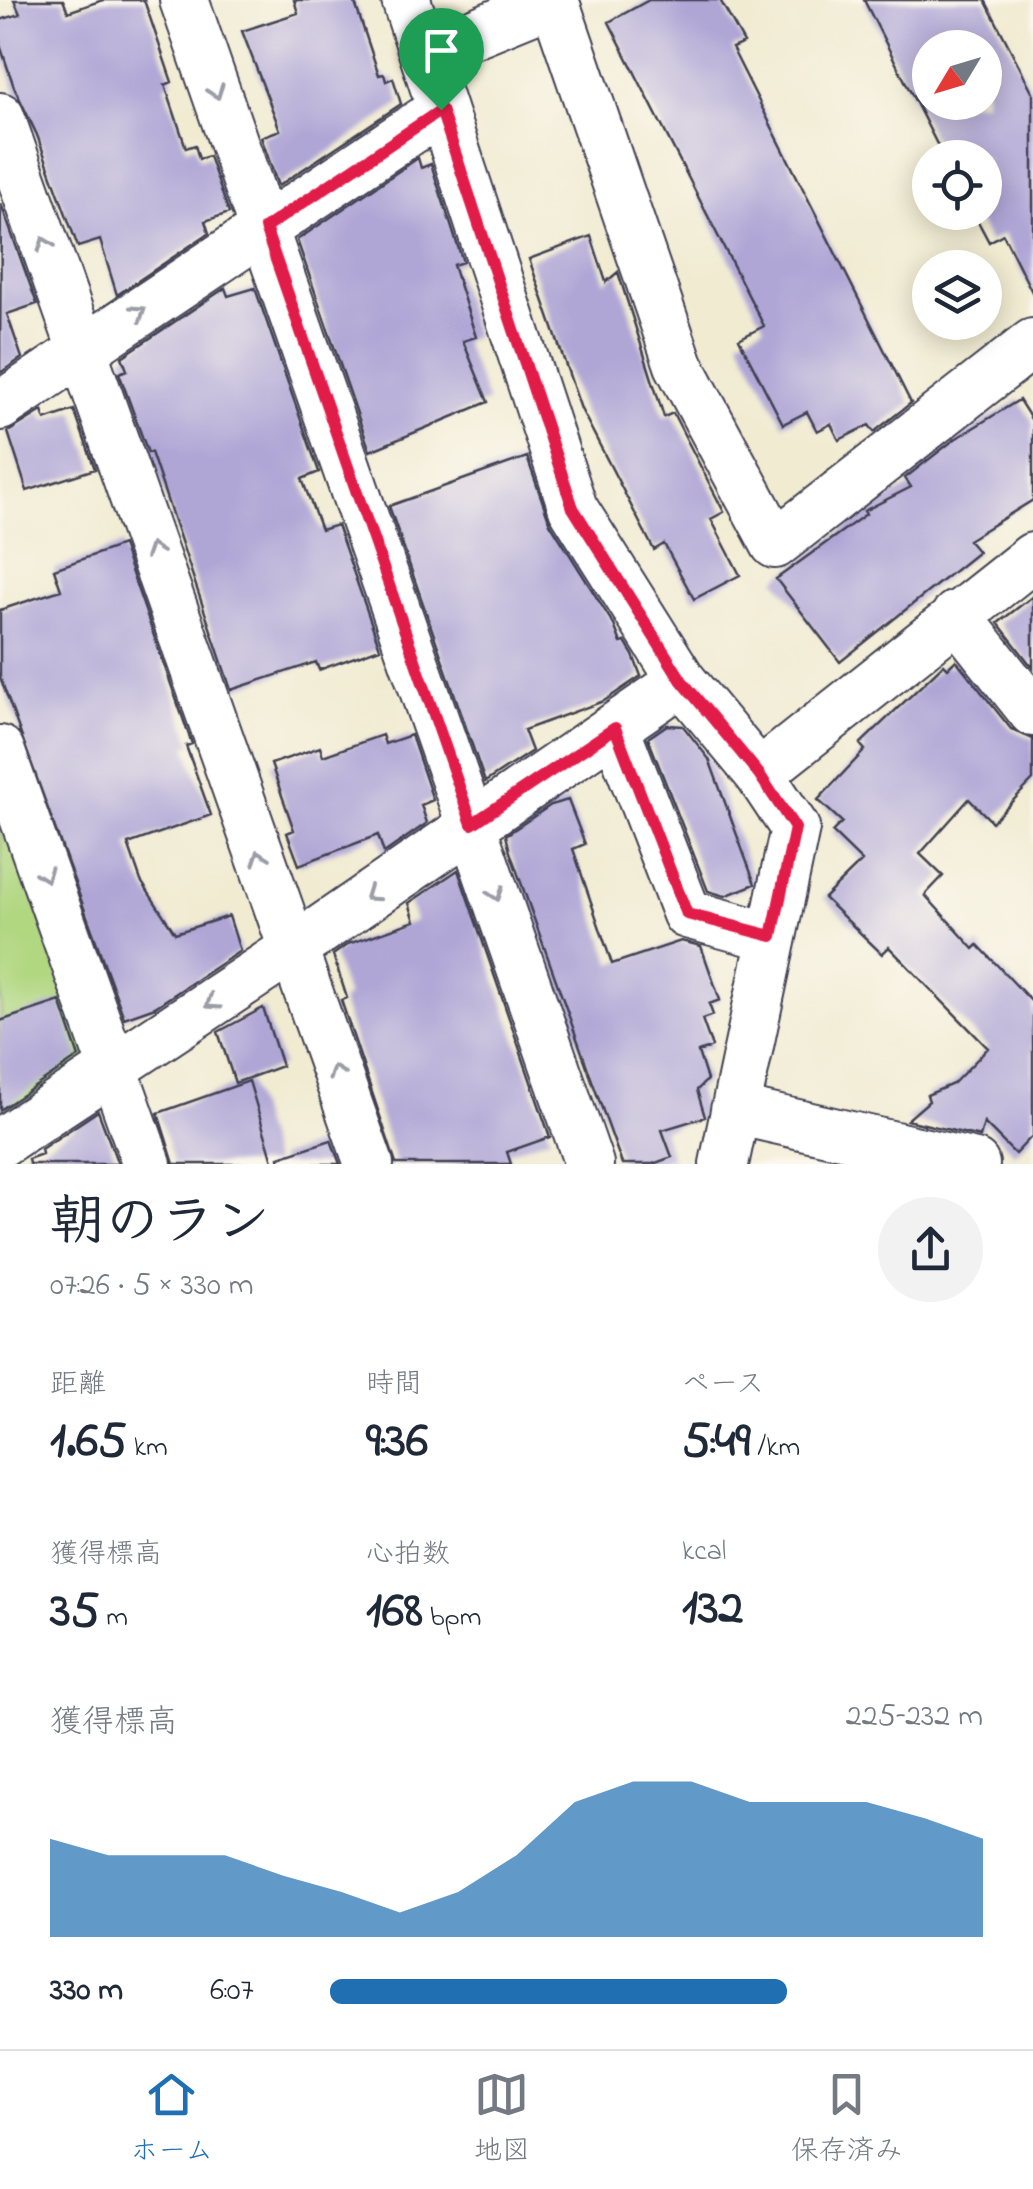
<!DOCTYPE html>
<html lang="ja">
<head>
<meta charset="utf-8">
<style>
  body { margin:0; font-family:"Indie Flower","Klee One",sans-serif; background:#f2f2f3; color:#1f2937; height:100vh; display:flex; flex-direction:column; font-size:38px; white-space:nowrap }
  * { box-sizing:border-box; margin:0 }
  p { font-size:32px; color:#747a83 }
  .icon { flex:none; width:55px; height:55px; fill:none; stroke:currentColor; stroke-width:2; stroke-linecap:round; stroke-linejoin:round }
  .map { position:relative; height:1164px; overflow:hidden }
  .panel { display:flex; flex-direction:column; background:#fff; flex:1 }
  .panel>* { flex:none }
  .needle { width:65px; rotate:232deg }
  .controls { position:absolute; left:912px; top:30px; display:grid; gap:20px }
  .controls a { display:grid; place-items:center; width:90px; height:90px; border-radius:50%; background:#fff; box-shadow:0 5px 25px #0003; font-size:50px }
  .pin { position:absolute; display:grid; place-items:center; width:85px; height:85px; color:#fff; margin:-102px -42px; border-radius:50% 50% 50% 0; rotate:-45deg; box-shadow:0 0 10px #0007 }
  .pin .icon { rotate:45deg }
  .round { display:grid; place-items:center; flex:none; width:105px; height:105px; border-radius:52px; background:#f2f2f3 }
  .head { display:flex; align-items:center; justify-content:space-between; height:170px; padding:0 50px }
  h1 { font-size:55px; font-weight:800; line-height:75px }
  .stats { display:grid; grid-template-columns:repeat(3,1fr); gap:15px; height:170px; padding:10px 50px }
  .stats div { display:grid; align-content:center }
  .stats b { font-size:50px; font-weight:800 }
  .stats small { font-size:28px; font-weight:400 }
  .stats p { font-size:28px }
  .chart { height:280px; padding:20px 50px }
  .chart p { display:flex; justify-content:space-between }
  .chart svg { width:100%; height:180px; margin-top:10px; fill:#1f6fb2; opacity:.7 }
  ul { padding:0 50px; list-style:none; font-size:32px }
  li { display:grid; grid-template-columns:160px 120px 1fr; align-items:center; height:75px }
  li i { height:25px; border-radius:12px; background:#1f6fb2 }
  .tab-bar { display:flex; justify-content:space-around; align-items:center; height:140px; border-top:2px solid #e0e1e3; background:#fff; font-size:28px; color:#747a83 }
  .tab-bar a { display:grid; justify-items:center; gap:5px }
  .tab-bar .current { color:#1f6fb2 }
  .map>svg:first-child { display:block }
</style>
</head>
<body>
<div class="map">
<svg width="1033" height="1164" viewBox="0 0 1033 1164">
  <rect width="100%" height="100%" fill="#fbf7ec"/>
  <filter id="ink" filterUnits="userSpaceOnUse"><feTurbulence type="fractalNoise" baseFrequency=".01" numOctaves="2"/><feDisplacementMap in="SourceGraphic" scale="20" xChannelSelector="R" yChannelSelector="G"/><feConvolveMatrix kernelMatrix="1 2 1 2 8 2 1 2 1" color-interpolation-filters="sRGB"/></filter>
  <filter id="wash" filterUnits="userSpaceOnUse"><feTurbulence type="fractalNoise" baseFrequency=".0048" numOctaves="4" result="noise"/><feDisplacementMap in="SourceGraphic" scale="40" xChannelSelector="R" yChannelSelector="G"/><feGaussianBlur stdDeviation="2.25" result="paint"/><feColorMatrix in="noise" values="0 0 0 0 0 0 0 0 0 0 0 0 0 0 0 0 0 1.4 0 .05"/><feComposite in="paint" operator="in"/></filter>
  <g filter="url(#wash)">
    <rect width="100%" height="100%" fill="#f1ebd2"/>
    <path fill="#b1d781" stroke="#6a7c5e" stroke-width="2.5" d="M 0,785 L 91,1039 L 85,1065 L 0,1125 Z"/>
    <g id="blocks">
      <path fill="#afa6d6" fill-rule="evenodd" d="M 14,0 L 63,0 L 68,12 L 103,0 L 144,0 L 172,82 L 165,85 L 186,148 L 195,145 L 199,159 L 209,156 L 229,213 L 205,221 L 209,233 L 117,295 L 100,240 L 78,247 L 37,135 L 14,87 L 0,45 L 0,20 L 20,14 Z
        M 294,0 L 354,0 L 379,75 L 384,74 L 386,81 L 393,78 L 401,104 L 278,186 L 261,137 L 280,130 L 242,31 L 298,13 Z
        M 649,0 L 720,0 L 744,43 L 732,48 L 911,403 L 874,432 L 869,425 L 839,440 L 831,424 L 817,431 L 807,412 L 783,424 L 739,339 L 764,326 L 609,22 Z
        M 864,0 L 985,0 L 1033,93 L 1033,294 L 1003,234 L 989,242 L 973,212 L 985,212 L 985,158 L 944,158 ZM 930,48 L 985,48 L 985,102 L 930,102 Z
        M 418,158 L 421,168 L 431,164 L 463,262 L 453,265 L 476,337 L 463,341 L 488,402 L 370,451 L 297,240 Z
        M 1,204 L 37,304 L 7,314 L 22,358 L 0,373 Z
        M 591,236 L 606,282 L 618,272 L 664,417 L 673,413 L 724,512 L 711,519 L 740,575 L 694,599 L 664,544 L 654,550 L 581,409 L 529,259 Z
        M 225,288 L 228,296 L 255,288 L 319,472 L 302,479 L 321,530 L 337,525 L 380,648 L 319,670 L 316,662 L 231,690 L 151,452 L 148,453 L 119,373 L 127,370 L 122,357 Z
        M 1019,400 L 1033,422 L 1033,500 L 968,540 L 978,552 L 840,662 L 776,579 L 866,514 L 864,511 L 911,487 L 905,478 L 955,439 Z
        M 74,410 L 95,469 L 27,491 L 8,432 L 42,411 L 45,420 Z
        M 527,457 L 550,523 L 614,625 L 621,643 L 625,642 L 633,655 L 641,676 L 604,701 L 524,730 L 532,751 L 485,782 L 389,506 Z
        M 122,545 L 192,744 L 186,746 L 211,815 L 128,844 L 141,881 L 175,933 L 229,916 L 240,951 L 155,1007 L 124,1018 L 0,677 L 0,610 L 61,590 L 54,569 Z
        M 1033,596 L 1033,668 L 998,623 Z
        M 956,660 L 1011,729 L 1033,739 L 1033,780 L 992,822 L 969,799 L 920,854 L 943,876 L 925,895 L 974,949 L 978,945 L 1033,1003 L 1033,1135 L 1015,1154 L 984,1123 L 980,1137 L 907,1120 L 929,1101 L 927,1095 L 953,1084 L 988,1048 L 889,947 L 882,954 L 824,898 L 862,861 L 832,832 L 842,822 L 818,800 L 865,750 L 860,744 L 944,664 L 948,668 Z
        M 667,725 L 683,726 L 709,759 L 755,884 L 725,896 L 708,891 L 648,738 Z
        M 382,735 L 385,744 L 411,735 L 433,800 L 421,805 L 427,823 L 384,853 L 378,835 L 299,865 L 287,833 L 294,830 L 271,764 L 320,747 L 323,756 Z
        M 568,800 L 585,844 L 573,849 L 612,964 L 681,941 L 701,946 L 720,1000 L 709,1004 L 713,1015 L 702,1019 L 712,1047 L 698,1052 L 707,1080 L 697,1090 L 705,1117 L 662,1130 L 672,1157 L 653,1164 L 622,1164 L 510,852 L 506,835 L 551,805 Z
        M 458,870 L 550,1137 L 507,1152 L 511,1164 L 396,1164 L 341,1000 L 347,998 L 333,955 L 348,944 L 415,921 L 409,903 Z
        M 60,1001 L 79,1057 L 0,1110 L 0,1021 Z
        M 263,1008 L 282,1066 L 235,1083 L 218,1032 Z
        M 249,1081 L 274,1164 L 174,1164 L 158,1113 Z
        M 98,1111 L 118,1164 L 29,1164 L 28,1159 L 42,1154 L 41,1149 Z
        M 331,1140 L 340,1164 L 280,1164 L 279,1157 Z"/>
    </g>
  </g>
  <g filter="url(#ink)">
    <use href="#blocks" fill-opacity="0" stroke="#414052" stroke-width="2.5"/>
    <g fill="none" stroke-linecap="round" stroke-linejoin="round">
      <defs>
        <path id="street" d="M 184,0 L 589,1164
          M 406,0 L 573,508 L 682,681 L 759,774 L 795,828 L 724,1164
          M 554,0 L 679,365 L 775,544 L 1033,343
          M 425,53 L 555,0
          M 0,117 L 369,1164
          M 0,406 L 441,110
          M 956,615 L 1033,712
          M 615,728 L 687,914 L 772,937
          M 0,750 L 147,1164
          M 759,774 L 1033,557
          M 735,1110 L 975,1164
          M 0,1143 L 293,949 L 682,681"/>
      </defs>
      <use href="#street" stroke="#414052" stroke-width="52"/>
      <use href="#street" stroke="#fff" stroke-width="48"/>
    </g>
    <defs><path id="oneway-chevron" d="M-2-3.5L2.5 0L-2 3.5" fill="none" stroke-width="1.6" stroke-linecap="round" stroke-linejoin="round" transform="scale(2.5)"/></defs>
    <g stroke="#9c9ca7">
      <use href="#oneway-chevron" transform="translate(216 92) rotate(70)"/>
      <use href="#oneway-chevron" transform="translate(45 244) rotate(-110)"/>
      <use href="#oneway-chevron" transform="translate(139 312) rotate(-34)"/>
      <use href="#oneway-chevron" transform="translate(153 550) rotate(-109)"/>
      <use href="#oneway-chevron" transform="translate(260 857) rotate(-109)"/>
      <use href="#oneway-chevron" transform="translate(45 875) rotate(70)"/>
      <use href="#oneway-chevron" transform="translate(496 894) rotate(71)"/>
      <use href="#oneway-chevron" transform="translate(371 895) rotate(145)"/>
      <use href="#oneway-chevron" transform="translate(212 1003) rotate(146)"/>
      <use href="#oneway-chevron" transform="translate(336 1072) rotate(-110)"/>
    </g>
  </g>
  <g fill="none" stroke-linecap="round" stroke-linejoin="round" filter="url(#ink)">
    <defs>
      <path id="route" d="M 441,110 L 573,508 L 682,681 L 759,774 L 795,828 L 772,936 L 687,914 L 615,728 L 472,824 L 265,228 Z"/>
    </defs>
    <use href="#route" stroke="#fff" stroke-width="20"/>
    <use href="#route" stroke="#e11d48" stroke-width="12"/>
  </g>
</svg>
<div class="controls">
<a><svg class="needle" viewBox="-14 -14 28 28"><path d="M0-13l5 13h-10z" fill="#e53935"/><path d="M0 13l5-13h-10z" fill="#747a83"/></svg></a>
<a><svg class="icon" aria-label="locate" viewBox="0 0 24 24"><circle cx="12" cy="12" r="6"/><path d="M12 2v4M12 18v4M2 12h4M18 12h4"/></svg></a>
<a><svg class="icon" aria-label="layers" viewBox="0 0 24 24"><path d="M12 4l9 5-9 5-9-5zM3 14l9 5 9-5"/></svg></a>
</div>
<div class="pin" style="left:441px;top:110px;background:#1e9e55"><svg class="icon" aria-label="arrive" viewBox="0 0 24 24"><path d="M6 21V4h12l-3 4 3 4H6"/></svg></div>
</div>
<section class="panel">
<div class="head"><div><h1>朝のラン</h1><p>07:26 · 5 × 330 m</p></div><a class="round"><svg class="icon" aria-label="share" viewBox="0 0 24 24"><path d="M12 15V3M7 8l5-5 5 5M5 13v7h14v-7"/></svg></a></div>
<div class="stats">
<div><p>距離</p><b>1.65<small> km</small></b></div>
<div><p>時間</p><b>9:36</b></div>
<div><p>ペース</p><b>5:49<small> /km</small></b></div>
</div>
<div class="stats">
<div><p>獲得標高</p><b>35<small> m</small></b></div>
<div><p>心拍数</p><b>168<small> bpm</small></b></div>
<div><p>kcal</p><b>132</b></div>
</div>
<div class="chart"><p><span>獲得標高</span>225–232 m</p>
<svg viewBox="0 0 160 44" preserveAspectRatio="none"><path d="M0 44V20L10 24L20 24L30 24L40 29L50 33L60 38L70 33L80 24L90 11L100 6L110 6L120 11L130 11L140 11L150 15L160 20V44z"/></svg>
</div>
<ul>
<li><b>330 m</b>6:07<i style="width:70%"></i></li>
</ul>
</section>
<nav class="tab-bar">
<a class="current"><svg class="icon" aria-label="home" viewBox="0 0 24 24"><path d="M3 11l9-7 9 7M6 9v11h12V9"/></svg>ホーム</a>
<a><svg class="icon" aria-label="map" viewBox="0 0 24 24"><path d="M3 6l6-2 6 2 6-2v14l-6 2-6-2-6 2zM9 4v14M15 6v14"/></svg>地図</a>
<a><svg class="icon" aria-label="saved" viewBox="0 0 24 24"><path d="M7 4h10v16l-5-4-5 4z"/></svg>保存済み</a>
</nav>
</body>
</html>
